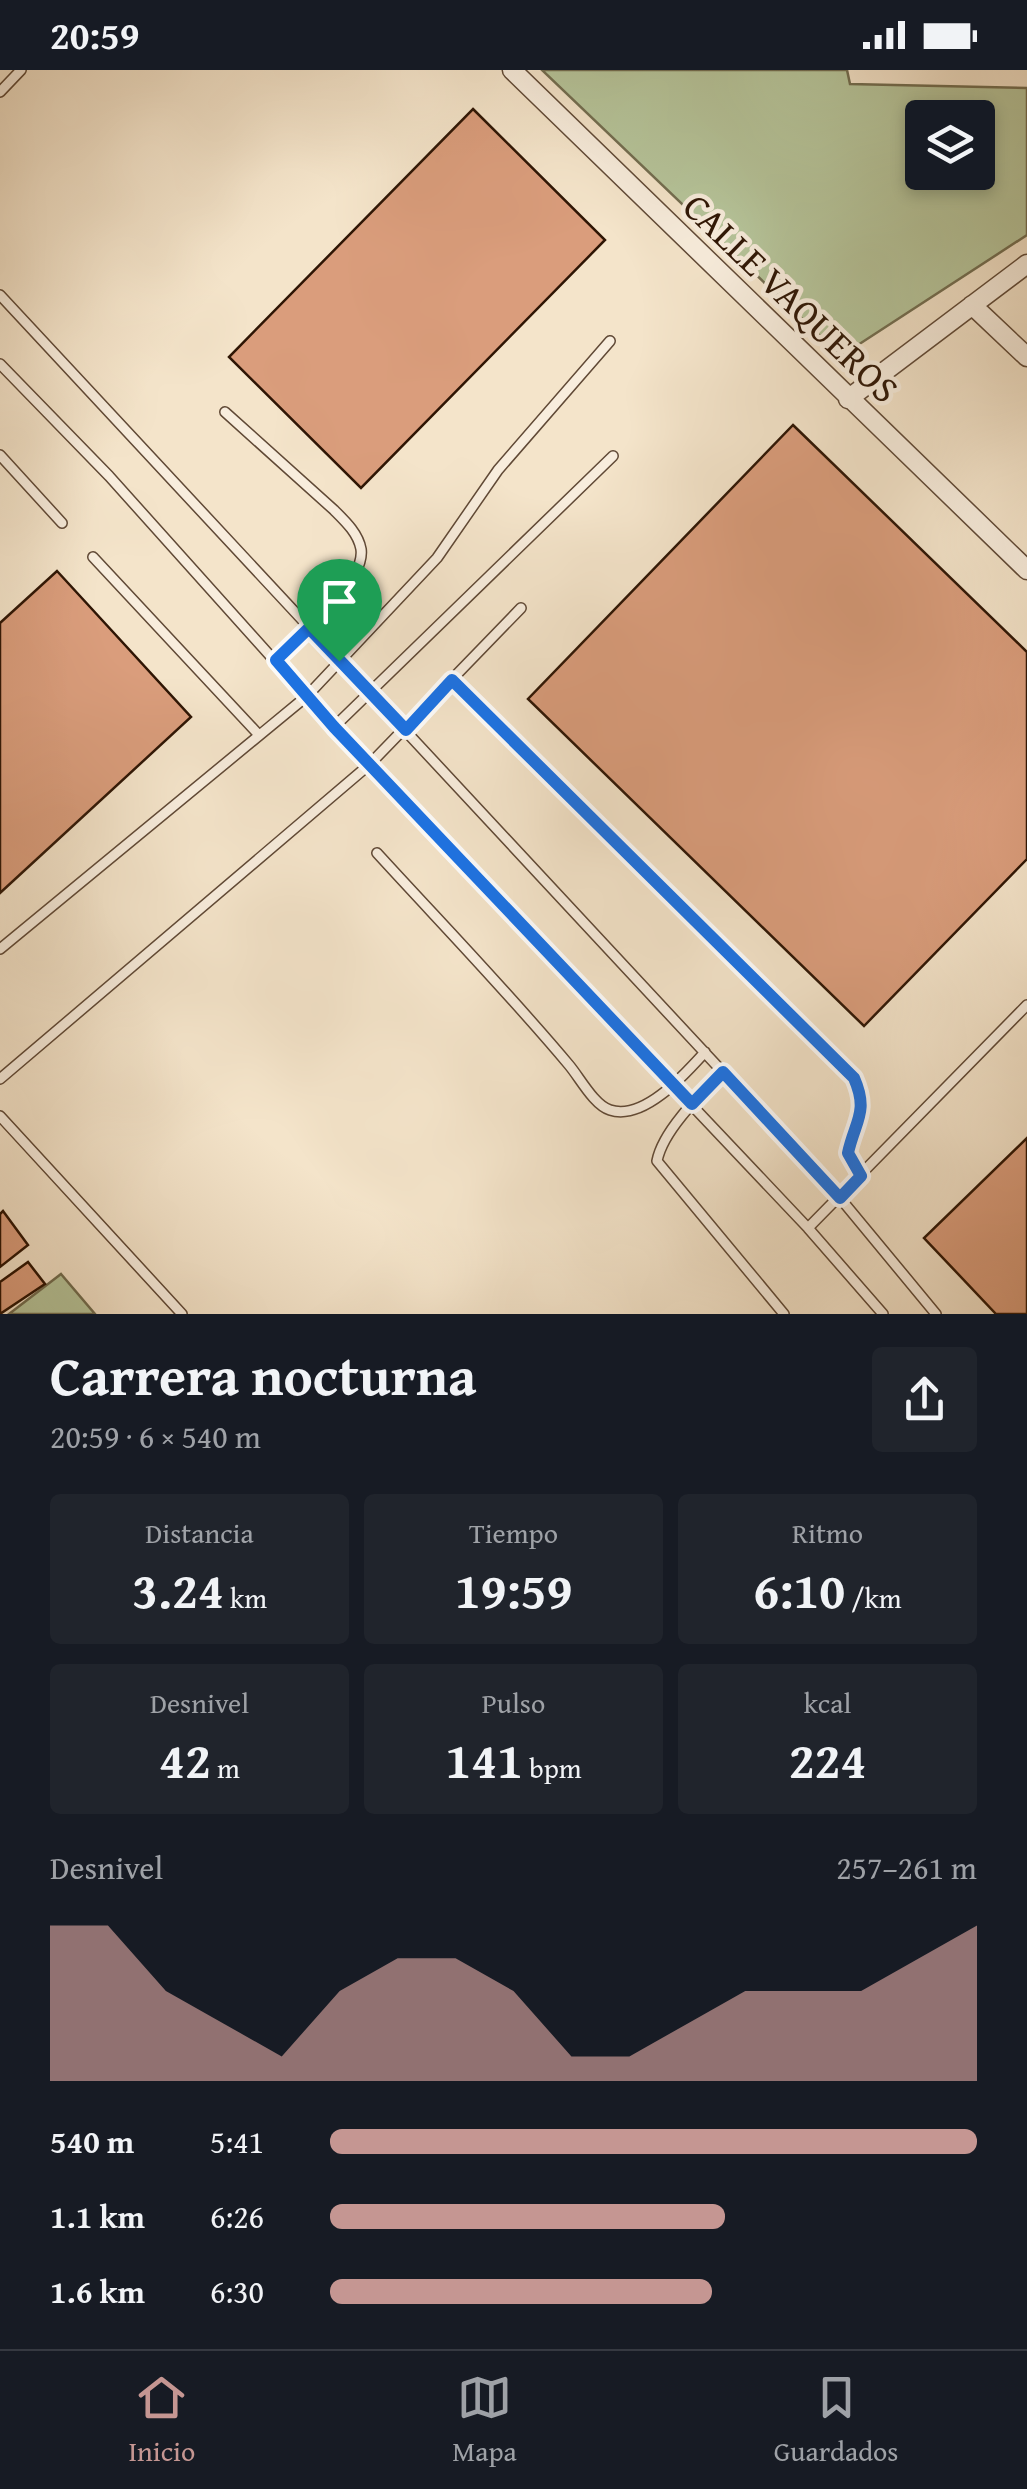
<!DOCTYPE html>
<html lang="es">
<head>
<meta charset="utf-8">
<style>
  body { margin:0; font-family:"Gentium Book Plus",serif; background:#20242c; color:#f1f3f6; height:100vh; display:flex; flex-direction:column; font-size:38px; white-space:nowrap }
  * { box-sizing:border-box; margin:0 }
  p { font-size:32px; color:#9ea1a6 }
  .icon { flex:none; width:55px; height:55px; fill:none; stroke:currentColor; stroke-width:2; stroke-linecap:round; stroke-linejoin:round }
  .map { position:relative; height:1244px; overflow:hidden }
  .drawer { display:flex; flex-direction:column; background:#171b24; flex:1 }
  .drawer>* { flex:none }
  .controls { position:absolute; left:905px; top:30px; display:grid; gap:20px }
  .controls a { display:grid; place-items:center; width:90px; height:90px; border-radius:10px; background:#171b24; box-shadow:0 5px 15px #0003; font-size:50px }
  .pin { position:absolute; display:grid; place-items:center; width:85px; height:85px; color:#fff; margin:-102px -42px; border-radius:50% 50% 50% 0; rotate:-45deg; box-shadow:0 0 10px #0007 }
  .pin .icon { rotate:45deg }
  .round { display:grid; place-items:center; flex:none; width:105px; height:105px; border-radius:10px; background:#20242c }
  .headline { display:flex; align-items:center; justify-content:space-between; height:170px; padding:0 50px }
  h1 { font-size:55px; font-weight:700; line-height:75px }
  .stats { display:grid; grid-template-columns:repeat(3,1fr); gap:15px; height:170px; padding:10px 50px }
  .stats div { display:grid; align-content:center; border-radius:10px; background:#20242c; text-align:center }
  .stats b { font-size:50px; font-weight:700 }
  .stats small { font-size:28px; font-weight:400 }
  .stats p { font-size:28px }
  .chart { height:280px; padding:20px 50px }
  .chart p { display:flex; justify-content:space-between }
  .chart svg { width:100%; height:180px; margin-top:10px; fill:#c59692; opacity:.7 }
  ul { padding:0 50px; list-style:none; font-size:32px }
  li { display:grid; grid-template-columns:160px 120px 1fr; align-items:center; height:75px }
  li i { height:25px; border-radius:12px; background:#c59692 }
  .status { display:flex; justify-content:space-between; align-items:center; height:70px; padding:0 50px; background:#171b24; direction:ltr }
  .status svg { height:28px; fill:currentColor }
  .tab-bar { display:flex; justify-content:space-around; align-items:center; height:140px; border-top:2px solid #363941; background:#171b24; font-size:28px; color:#9ea1a6 }
  .tab-bar a { display:grid; justify-items:center; gap:5px }
  .tab-bar .selected { color:#c59692 }
  .map>svg:first-child { display:block }
</style>
</head>
<body>
<div class="status"><b>20:59</b><svg viewBox="0 0 49 12"><path d="M0 12V9h3v3zM5 12V6h3v6zM10 12V3h3v9zM15 12V0h3v12zM26 1h20v11H26zM47 4h2v5h-2z"/></svg></div>
<div class="map">
<svg width="1027" height="1244" viewBox="0 0 1027 1244">
  <rect width="100%" height="100%" fill="#f4e4ca"/>
  <filter id="stains"><feTurbulence type="fractalNoise" baseFrequency=".002" numOctaves="4"/><feColorMatrix values="0 0 0 0 .2 0 0 0 0 .09 0 0 0 0 .02 0 0 0 .5 -.17"/></filter>
  <radialGradient id="worn" r=".72"><stop offset=".6" stop-color="#630" stop-opacity="0"/><stop offset="1" stop-color="#630" stop-opacity=".3"/></radialGradient>
  <path fill="#b6c59b" stroke="#726d50" stroke-width="2.5" fill-rule="evenodd" d="M 542,0 L 847,0 L 850,14 L 1027,18 L 1027,165 L 841,286 ZM 922,48 L 978,48 L 978,102 L 922,102 Z
    M 61,1204 L 95,1244 L 9,1244 Z"/>
  <path fill="#da9d7c" stroke="#2e1504" stroke-width="2.5" d="M 473,39 L 605,170 L 361,418 L 229,287 Z
    M 793,355 L 1027,582 L 1027,789 L 864,956 L 528,629 Z
    M 57,501 L 191,647 L 0,823 L 0,553 Z
    M 1027,1068 L 1027,1244 L 996,1244 L 924,1168 Z
    M 3,1141 L 28,1175 L 0,1197 L 0,1144 Z
    M 28,1192 L 45,1214 L 0,1244 L 0,1212 Z"/>
  <g fill="none" stroke-linecap="round" stroke-linejoin="round">
    <defs>
      <path id="lane" d="M 0,22 L 21,0
        M 0,225 L 840,1128 L 936,1244
        M 0,294 L 109,406 L 334,657 L 808,1158 L 883,1244
        M 225,342 L 334,440 C 345,451 358,463 361,479 C 366,512 299,568 276,589
        M 0,385 L 62,453
        M 93,487 L 259,665
        M 452,610 L 854,1009 C 869,1042 855,1051 848,1083 L 861,1105
        M 334,657 L 613,386
        M 377,783 C 441,853 508,922 569,995 C 580,1008 594,1035 610,1040 C 644,1051 685,1004 705,982
        M 0,879 L 307,626 L 437,488 L 498,400 L 610,271
        M 723,1002 C 701,1024 663,1060 657,1091 L 784,1244
        M 0,1009 L 370,694 L 521,538
        M 0,1046 L 182,1244
        M 808,1158 L 1027,935"/>
      <path id="street" d="M 512,0 L 1027,500
        M 972,235 L 1027,287
        M 848,329 L 1027,194"/>
    </defs>
    <use href="#lane" stroke="#604936" stroke-width="12"/>
    <use href="#street" stroke="#604936" stroke-width="21"/>
    <use href="#lane" stroke="#f8eddd" stroke-width="9"/>
    <use href="#street" stroke="#f8eddd" stroke-width="18"/>
  </g>
  <g fill="none" stroke-linecap="round" stroke-linejoin="round">
    <defs>
      <path id="route" d="M 309,558 L 406,660 L 452,610 L 854,1008 C 869,1042 855,1051 848,1083 L 861,1106 L 840,1128 L 723,1002 L 692,1034 L 334,657 L 276,590 Z"/>
    </defs>
    <use href="#route" stroke="#fff" stroke-width="20"/>
    <use href="#route" stroke="#1a73e8" stroke-width="12"/>
  </g>
  <g text-anchor="middle" stroke-width="9" stroke-linejoin="round" paint-order="stroke">
    <g font-size="38" fill="#2e1504" stroke="#f8eddd">
      <text transform="translate(791 228) rotate(44)" y="13">CALLE VAQUEROS</text>
    </g>
  </g>
  <rect width="100%" height="100%" filter="url(#stains)"/>
  <rect width="100%" height="100%" fill="url(#worn)"/>
</svg>
<div class="controls">
<a><svg class="icon" aria-label="layers" viewBox="0 0 24 24"><path d="M12 4l9 5-9 5-9-5zM3 14l9 5 9-5"/></svg></a>
</div>
<div class="pin" style="left:339px;top:591px;background:#1e9e55"><svg class="icon" aria-label="arrive" viewBox="0 0 24 24"><path d="M6 21V4h12l-3 4 3 4H6"/></svg></div>
</div>
<section class="drawer">
<div class="headline"><div><h1>Carrera nocturna</h1><p>20:59 · 6 × 540 m</p></div><a class="round"><svg class="icon" aria-label="share" viewBox="0 0 24 24"><path d="M12 15V3M7 8l5-5 5 5M5 13v7h14v-7"/></svg></a></div>
<div class="stats">
<div><p>Distancia</p><b>3.24<small> km</small></b></div>
<div><p>Tiempo</p><b>19:59</b></div>
<div><p>Ritmo</p><b>6:10<small> /km</small></b></div>
</div>
<div class="stats">
<div><p>Desnivel</p><b>42<small> m</small></b></div>
<div><p>Pulso</p><b>141<small> bpm</small></b></div>
<div><p>kcal</p><b>224</b></div>
</div>
<div class="chart"><p><span>Desnivel</span>257–261 m</p>
<svg viewBox="0 0 160 44" preserveAspectRatio="none"><path d="M0 44V6L10 6L20 22L30 30L40 38L50 22L60 14L70 14L80 22L90 38L100 38L110 30L120 22L130 22L140 22L150 14L160 6V44z"/></svg>
</div>
<ul>
<li><b>540 m</b>5:41<i style="width:100%"></i></li>
<li><b>1.1 km</b>6:26<i style="width:61%"></i></li>
<li><b>1.6 km</b>6:30<i style="width:59%"></i></li>
</ul>
</section>
<nav class="tab-bar">
<a class="selected"><svg class="icon" aria-label="home" viewBox="0 0 24 24"><path d="M3 11l9-7 9 7M6 9v11h12V9"/></svg>Inicio</a>
<a><svg class="icon" aria-label="map" viewBox="0 0 24 24"><path d="M3 6l6-2 6 2 6-2v14l-6 2-6-2-6 2zM9 4v14M15 6v14"/></svg>Mapa</a>
<a><svg class="icon" aria-label="saved" viewBox="0 0 24 24"><path d="M7 4h10v16l-5-4-5 4z"/></svg>Guardados</a>
</nav>
</body>
</html>
